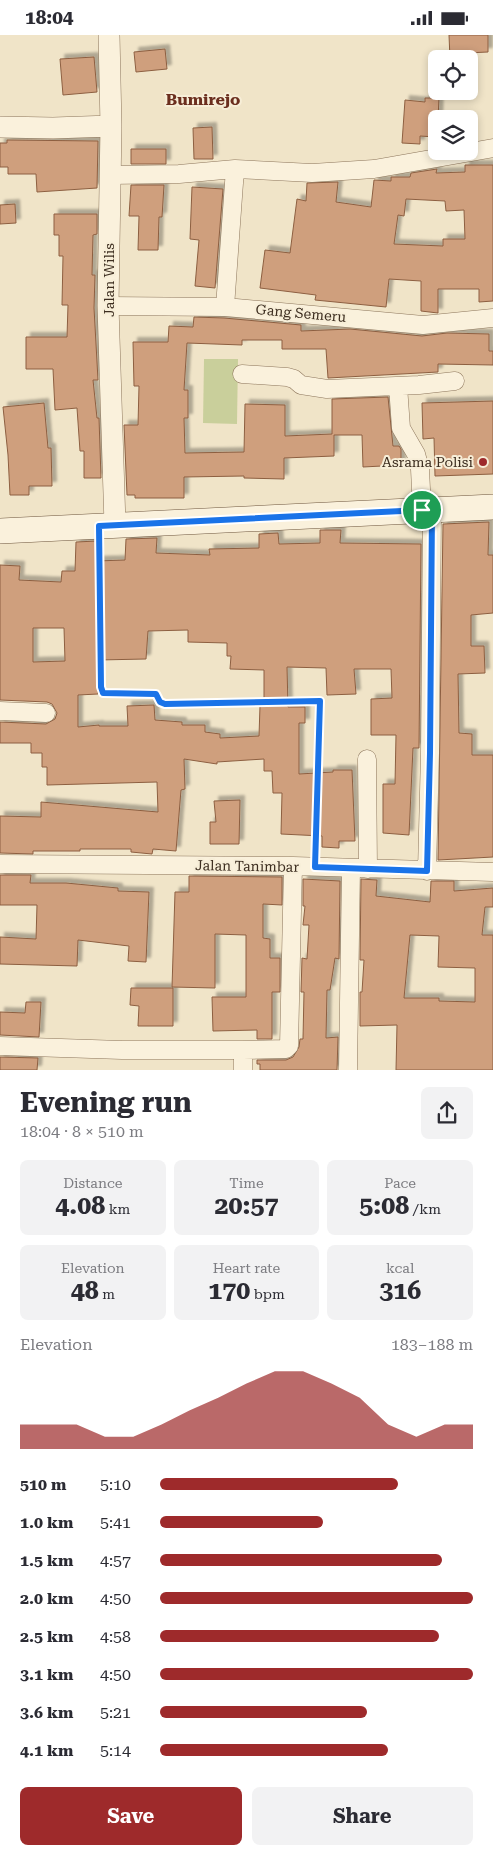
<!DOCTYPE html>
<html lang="en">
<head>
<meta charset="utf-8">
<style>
  body { margin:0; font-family:"Roboto Serif",serif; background:#f2f2f3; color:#2b2b33; height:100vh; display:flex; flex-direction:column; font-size:19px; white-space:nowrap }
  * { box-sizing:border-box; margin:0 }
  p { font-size:16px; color:#7c7c81 }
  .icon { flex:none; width:28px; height:28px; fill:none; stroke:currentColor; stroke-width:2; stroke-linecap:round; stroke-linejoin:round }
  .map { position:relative; height:1035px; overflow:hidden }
  .panel { display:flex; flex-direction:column; background:#fff; flex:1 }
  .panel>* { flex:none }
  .buttons { position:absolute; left:428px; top:15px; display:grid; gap:10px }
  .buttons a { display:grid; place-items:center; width:50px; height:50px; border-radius:8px; background:#fff; box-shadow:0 2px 8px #0003; font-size:25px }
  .pin { position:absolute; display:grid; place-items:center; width:42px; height:42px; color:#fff; margin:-21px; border:2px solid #fff; border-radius:50%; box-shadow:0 1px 5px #0007 }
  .round { display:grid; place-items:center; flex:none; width:52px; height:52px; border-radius:8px; background:#f2f2f3 }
  .summary { display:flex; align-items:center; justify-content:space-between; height:85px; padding:0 20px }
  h1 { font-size:28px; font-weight:700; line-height:38px }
  .metrics { display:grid; grid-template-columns:repeat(3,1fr); gap:8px; height:85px; padding:5px 20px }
  .metrics div { display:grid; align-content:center; border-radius:8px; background:#f2f2f3; text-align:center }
  .metrics b { font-size:25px; font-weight:700 }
  .metrics small { font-size:14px; font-weight:400 }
  .metrics p { font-size:14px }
  .chart { height:140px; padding:10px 20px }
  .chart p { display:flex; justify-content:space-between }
  .chart svg { width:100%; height:90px; margin-top:5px; fill:#9e2a2b; opacity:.7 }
  .cta { display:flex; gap:10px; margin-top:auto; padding:10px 20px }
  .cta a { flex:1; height:58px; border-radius:8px; background:#9e2a2b; color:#fff; font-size:20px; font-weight:700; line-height:58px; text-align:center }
  .cta a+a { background:#f2f2f3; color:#2b2b33 }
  ul { padding:0 20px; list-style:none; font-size:16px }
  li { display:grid; grid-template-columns:80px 60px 1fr; align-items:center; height:38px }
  li i { height:12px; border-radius:6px; background:#9e2a2b }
  .status { display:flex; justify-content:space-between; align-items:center; height:35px; padding:0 25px; background:#fff; direction:ltr }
  .status svg { height:14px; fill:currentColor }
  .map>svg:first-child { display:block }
</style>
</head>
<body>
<div class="status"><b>18:04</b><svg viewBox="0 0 49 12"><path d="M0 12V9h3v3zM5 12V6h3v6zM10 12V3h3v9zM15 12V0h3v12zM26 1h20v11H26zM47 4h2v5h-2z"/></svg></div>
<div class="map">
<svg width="493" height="1035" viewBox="0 0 493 1035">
  <defs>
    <filter id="shadow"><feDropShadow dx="4.5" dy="-4.5" stdDeviation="1" flood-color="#0004"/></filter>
  </defs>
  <rect width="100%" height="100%" fill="#f0e4c8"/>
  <path fill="#c9cf9b" d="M 204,324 L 238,324 L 237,389 L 203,388 Z"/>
  <path fill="#cf9f7d" stroke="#8d5f41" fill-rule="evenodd" filter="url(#shadow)" d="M 449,0 L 488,0 L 488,17 L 466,18 L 466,24 L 450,24 Z
    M 165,14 L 167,34 L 136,37 L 134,17 Z
    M 94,22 L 97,57 L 63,60 L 60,24 Z
    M 425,63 L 439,63 L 438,84 L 436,84 L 436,102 L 420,101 L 420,109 L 402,108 L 405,65 L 425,67 Z
    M 212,92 L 213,124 L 194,124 L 193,93 Z
    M 7,105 L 98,106 L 97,153 L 37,157 L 36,139 L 8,139 L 8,132 L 0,132 L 0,108 L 7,108 Z
    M 131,114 L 166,114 L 166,129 L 131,129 Z
    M 465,130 L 493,130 L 493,266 L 479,267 L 479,254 L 438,254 L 438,278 L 421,276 L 421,246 L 389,244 L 386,272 L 315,265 L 316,260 L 260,253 L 265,215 L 290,218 L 297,164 L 306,166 L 307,148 L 338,147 L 336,167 L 371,172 L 374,145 L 391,146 L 391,142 L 410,142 L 411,138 L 437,134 L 436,138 L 465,137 ZM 406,164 L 445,166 L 446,176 L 464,175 L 465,204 L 443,204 L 443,211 L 394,209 L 398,180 L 404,181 Z
    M 131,150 L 164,150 L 162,182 L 159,182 L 158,215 L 138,215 L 139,181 L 129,181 Z
    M 192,152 L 223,154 L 215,253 L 195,251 L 199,205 L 190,204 Z
    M 15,169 L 16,188 L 0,189 L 0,170 Z
    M 54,179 L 97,179 L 97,199 L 93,200 L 92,240 L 95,240 L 94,273 L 98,345 L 93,345 L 97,383 L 99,383 L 101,443 L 84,443 L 84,416 L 80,416 L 77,373 L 55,375 L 53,334 L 26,334 L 26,302 L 67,302 L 68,270 L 62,270 L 63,221 L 59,221 L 59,200 L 54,200 Z
    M 194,282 L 224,283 L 301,290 L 301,296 L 350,294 L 422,301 L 447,298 L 489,299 L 489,316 L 493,316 L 493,330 L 438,329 L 438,337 L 328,343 L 326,314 L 282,314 L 282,305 L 242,305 L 242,310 L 187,308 L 184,355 L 188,355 L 188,383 L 184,383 L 185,418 L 244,417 L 245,369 L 285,370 L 285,401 L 332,399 L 332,364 L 388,362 L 393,411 L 399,411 L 401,414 L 401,430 L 363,432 L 362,400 L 334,400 L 334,421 L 284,423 L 284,444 L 244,443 L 244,441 L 184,442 L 184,463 L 135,463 L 135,460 L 127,460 L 124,390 L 138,390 L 139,351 L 134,351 L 133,307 L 168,307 L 169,291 L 193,292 Z
    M 493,366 L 493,439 L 435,441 L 434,403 L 423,404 L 422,368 Z
    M 44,368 L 48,413 L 51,413 L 52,451 L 29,451 L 29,460 L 10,460 L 8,420 L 3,372 Z
    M 489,487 L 488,520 L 493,520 L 493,578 L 471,580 L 471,611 L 484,611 L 485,638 L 458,639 L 459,698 L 472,699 L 472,720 L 493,720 L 493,822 L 438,825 L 443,489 Z
    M 320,495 L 341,495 L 340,508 L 421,509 L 419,713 L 413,713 L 409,800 L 383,798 L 383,749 L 395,749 L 396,700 L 371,700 L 371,664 L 392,663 L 391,634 L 354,634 L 356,659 L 327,660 L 326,633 L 287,632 L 288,672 L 305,672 L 305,688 L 299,688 L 299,739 L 333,737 L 333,735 L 352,735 L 355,806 L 339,806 L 339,813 L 322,812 L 322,801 L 281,799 L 282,758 L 273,758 L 272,736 L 264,736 L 264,724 L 217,727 L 217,729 L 184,724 L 185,754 L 181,755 L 176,816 L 153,814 L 152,819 L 131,817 L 131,814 L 80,814 L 80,816 L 33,816 L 33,819 L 0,818 L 0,781 L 41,782 L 41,767 L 158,777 L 157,747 L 47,750 L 47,732 L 42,732 L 42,718 L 31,718 L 31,708 L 0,708 L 0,687 L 46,689 L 55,684 L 57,678 L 52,669 L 47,667 L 0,665 L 0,530 L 20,531 L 19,545 L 61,547 L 62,536 L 75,536 L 76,507 L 97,506 L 96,526 L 125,525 L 126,504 L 157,503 L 156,518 L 210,520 L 209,514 L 259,513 L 259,499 L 278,498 L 279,509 L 320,508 ZM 33,593 L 64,593 L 65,626 L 33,627 ZM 188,595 L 188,607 L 227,608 L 227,621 L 231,621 L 230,634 L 264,635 L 264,671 L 260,671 L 259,701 L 220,703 L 220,699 L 205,697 L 205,690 L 182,690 L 182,687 L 155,685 L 154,670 L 127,671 L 128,691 L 99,691 L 99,690 L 78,692 L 78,660 L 98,659 L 98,625 L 146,624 L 148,596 Z
    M 240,765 L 239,809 L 210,809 L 210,787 L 216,787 L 214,766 Z
    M 0,840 L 31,840 L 30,848 L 66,848 L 118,853 L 118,856 L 149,857 L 146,927 L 128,926 L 129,911 L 78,905 L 77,931 L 0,929 L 0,902 L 36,904 L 37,870 L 0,870 Z
    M 189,841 L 282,842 L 282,870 L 263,869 L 263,903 L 270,904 L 270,923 L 280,923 L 280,957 L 272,957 L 272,1004 L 257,1004 L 257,995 L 213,996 L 212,962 L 246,962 L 246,900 L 215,899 L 215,953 L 172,952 L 175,857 L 189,857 Z
    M 303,844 L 340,846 L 339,924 L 335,923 L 330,955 L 327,955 L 326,1003 L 338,1002 L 337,1035 L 260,1035 L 260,1029 L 257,1029 L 257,1025 L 286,1025 L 293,1022 L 299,1012 L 300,1004 L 303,1004 L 304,957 L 301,957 L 302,923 L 307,924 L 309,890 L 303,890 L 305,871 L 303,871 Z
    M 361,844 L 377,845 L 376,861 L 430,867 L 431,846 L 454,846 L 454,856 L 493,853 L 493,872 L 485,872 L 482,900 L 493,900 L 493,1035 L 396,1035 L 397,990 L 360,991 L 360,957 L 362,957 L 364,925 L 360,925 ZM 410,900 L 439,901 L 438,932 L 475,933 L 475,967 L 439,966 L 439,963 L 404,963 Z
    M 131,953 L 173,953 L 173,991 L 138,991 L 139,971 L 130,970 Z
    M 26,967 L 41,967 L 39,1002 L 0,1000 L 0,977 L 25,978 Z
    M 0,1022 L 38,1023 L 37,1035 L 0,1035 Z"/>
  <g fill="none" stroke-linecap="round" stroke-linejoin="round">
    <defs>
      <path id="minor" d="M 235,134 L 312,138 L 374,134 L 493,113
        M 110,140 L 179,139 L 235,134 L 225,272
        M 108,271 L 225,272 L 423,290 L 493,283
        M 242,339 L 287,342 L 294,344 L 301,350 L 327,354 L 419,350 L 455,346
        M 398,351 L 401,393 L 416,419 L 420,434 L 422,475
        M 0,676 L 46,678
        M 367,724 L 368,834
        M 0,829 L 293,831 L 493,837
        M 427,836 L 430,718 L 432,475
        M 0,1011 L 122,1015 L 243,1015 L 243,1035
        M 243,1015 L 286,1014 L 289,1011 L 293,831
        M 348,1035 L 351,833"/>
      <path id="tertiary" d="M 109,0 L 111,91 L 108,271 L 115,490
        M 0,92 L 53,93 L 111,91"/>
      <path id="secondary" d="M 0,496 L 493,472"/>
    </defs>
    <use href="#minor" stroke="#8d765c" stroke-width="19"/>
    <use href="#tertiary" stroke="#8d765c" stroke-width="22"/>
    <use href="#secondary" stroke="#6f573f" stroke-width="26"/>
    <path stroke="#8d765c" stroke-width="3" stroke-dasharray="4 2.5" stroke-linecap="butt" d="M 99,512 L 101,652 L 103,658 L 156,659 L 160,667 L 165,669 L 320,667 L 316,816"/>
    <use href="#minor" stroke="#faf1dc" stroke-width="18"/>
    <use href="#tertiary" stroke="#faf1dc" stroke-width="21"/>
    <use href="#secondary" stroke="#faf1dc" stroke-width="25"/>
  </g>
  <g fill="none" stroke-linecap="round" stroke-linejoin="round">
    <defs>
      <path id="route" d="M 422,475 L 432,475 L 430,718 L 427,836 L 315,832 L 320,666 L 165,669 L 160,667 L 156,659 L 103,658 L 101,652 L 99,491 Z"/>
    </defs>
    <use href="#route" stroke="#fff" stroke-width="10"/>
    <use href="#route" stroke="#1a73e8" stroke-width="6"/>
  </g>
  <circle fill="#9e2a2b" stroke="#f7eed8" stroke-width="2" cx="483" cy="427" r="5"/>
  <g text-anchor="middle" stroke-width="4" stroke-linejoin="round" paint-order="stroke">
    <g font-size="14" fill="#3d2e20" stroke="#f7eed8">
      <text transform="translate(109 245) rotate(-90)" y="5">Jalan Wilis</text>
      <text transform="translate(301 278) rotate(5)" y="5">Gang Semeru</text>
      <text transform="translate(247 831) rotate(1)" y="5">Jalan Tanimbar</text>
    </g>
    <g font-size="14" fill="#3d2e20" stroke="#f7eed8" text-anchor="end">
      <text x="473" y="432">Asrama Polisi</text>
    </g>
    <g font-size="16" font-weight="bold" fill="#6b2e1e" stroke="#f7eed8">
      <text x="203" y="70">Bumirejo</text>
    </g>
  </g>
</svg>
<div class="buttons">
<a><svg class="icon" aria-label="locate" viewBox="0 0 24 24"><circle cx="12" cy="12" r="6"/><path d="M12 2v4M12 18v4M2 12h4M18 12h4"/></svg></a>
<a><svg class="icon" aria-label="layers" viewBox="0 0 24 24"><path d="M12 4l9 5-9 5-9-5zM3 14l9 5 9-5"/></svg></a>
</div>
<div class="pin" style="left:422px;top:475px;background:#1e9e55"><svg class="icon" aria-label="arrive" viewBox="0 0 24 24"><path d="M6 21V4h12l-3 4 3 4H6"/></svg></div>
</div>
<section class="panel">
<div class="summary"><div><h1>Evening run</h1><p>18:04 · 8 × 510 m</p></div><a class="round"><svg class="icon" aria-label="share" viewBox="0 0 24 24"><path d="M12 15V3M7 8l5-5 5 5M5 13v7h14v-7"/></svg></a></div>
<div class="metrics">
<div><p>Distance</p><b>4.08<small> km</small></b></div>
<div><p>Time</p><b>20:57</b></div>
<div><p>Pace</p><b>5:08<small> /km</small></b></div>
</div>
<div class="metrics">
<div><p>Elevation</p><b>48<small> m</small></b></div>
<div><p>Heart rate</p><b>170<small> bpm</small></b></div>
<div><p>kcal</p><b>316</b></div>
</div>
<div class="chart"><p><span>Elevation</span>183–188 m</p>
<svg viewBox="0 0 160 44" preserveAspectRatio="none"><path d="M0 44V32L10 32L20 32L30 38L40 38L50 32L60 25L70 19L80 12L90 6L100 6L110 12L120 19L130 32L140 38L150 32L160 32V44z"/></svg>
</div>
<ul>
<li><b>510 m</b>5:10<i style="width:76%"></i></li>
<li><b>1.0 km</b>5:41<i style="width:52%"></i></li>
<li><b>1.5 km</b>4:57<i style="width:90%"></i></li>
<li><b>2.0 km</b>4:50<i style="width:100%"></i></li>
<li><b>2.5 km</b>4:58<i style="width:89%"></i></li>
<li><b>3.1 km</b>4:50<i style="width:100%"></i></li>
<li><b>3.6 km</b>5:21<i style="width:66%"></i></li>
<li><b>4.1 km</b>5:14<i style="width:73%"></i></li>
</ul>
<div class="cta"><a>Save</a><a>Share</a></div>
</section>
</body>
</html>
